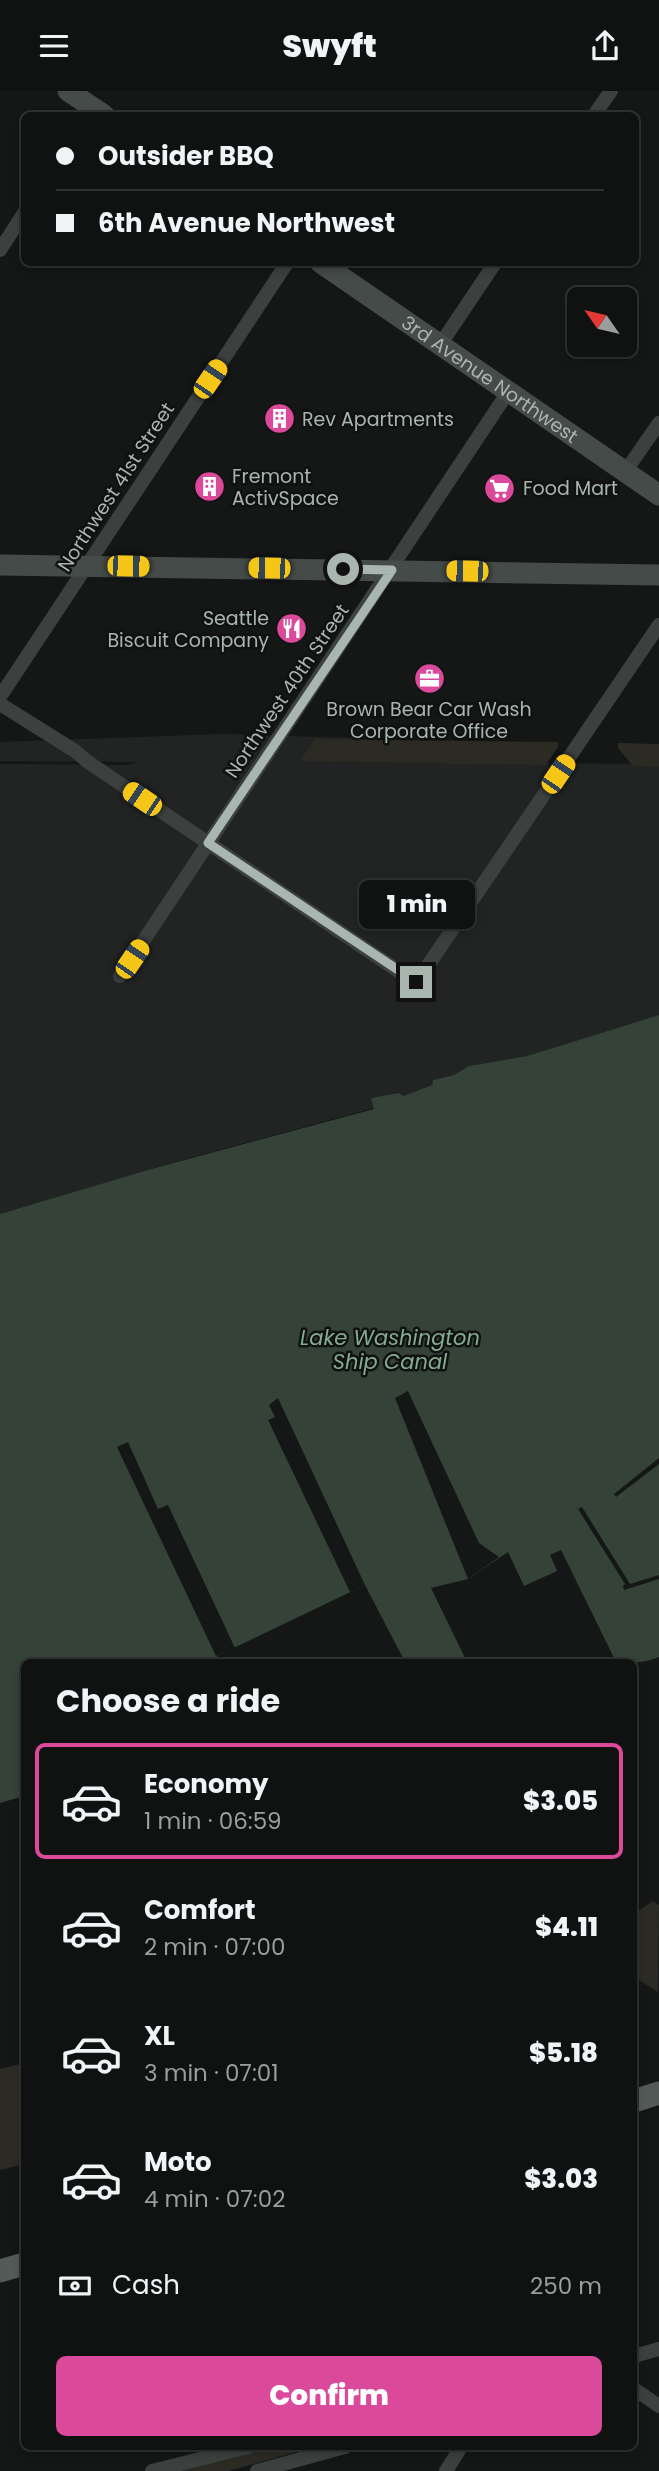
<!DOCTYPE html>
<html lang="en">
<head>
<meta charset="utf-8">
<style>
  body { margin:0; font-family:Poppins,sans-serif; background:#191a1a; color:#f1f3f6; height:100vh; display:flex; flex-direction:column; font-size:26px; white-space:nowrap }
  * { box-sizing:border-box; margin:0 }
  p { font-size:23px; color:#9c9d9f }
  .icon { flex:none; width:38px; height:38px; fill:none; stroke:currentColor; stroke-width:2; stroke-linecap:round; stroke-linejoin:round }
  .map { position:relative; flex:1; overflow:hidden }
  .sheet { position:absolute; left:21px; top:1568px; width:616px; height:791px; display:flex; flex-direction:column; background:#101111; border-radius:10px; box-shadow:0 4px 10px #0003,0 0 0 2px #303131 }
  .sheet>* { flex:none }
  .top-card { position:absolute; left:21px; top:21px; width:618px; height:154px; border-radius:10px; box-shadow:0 4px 10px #0003,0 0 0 2px #303131; display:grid; align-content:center; height:154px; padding:0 35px; background:#101111 }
  .needle { width:46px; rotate:304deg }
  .buttons { position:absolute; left:567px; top:196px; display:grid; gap:14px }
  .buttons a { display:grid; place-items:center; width:70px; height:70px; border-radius:10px; background:#101111; box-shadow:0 4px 10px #0003,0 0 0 2px #303131; font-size:35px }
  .end { position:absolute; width:32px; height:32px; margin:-16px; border:9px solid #a9b5af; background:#111; box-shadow:0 0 0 4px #111 }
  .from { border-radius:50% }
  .bubble { position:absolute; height:49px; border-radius:10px; background:#101111; box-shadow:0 4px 10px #0003,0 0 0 2px #303131; font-size:23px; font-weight:800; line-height:49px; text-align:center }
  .car { position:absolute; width:21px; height:42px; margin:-21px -10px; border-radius:9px; box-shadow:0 0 5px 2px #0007; background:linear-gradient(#f5c518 24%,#345 0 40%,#f5c518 0 76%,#345 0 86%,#f5c518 0) }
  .top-card b { display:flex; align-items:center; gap:24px; height:66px; font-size:26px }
  .top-card b+b { border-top:2px solid #303131 }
  .top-card i { width:18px; height:18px; background:#f1f3f6 }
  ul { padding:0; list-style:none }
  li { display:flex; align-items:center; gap:21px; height:116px; margin:0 14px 10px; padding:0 21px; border:4px solid transparent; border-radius:10px }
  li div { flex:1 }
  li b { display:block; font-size:26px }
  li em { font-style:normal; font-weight:800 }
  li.selected { border-color:#db499a }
  li>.icon { width:63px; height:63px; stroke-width:1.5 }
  h2 { padding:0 35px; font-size:32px; line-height:84px }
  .pay { display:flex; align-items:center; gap:18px; height:77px; padding:0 35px; font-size:26px }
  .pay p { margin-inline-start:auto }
  .primary-button { display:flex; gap:14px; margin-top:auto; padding:14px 35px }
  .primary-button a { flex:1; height:80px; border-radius:10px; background:#db499a; color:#fff; font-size:28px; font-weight:800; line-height:80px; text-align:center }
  header { display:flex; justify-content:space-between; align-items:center; height:91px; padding:0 35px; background:#101111; font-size:32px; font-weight:800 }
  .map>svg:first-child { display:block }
</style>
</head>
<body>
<header><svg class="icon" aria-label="menu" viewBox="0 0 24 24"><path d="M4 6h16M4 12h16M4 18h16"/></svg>Swyft<svg class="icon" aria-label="share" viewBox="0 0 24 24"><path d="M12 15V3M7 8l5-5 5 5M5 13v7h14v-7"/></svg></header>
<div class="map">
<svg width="659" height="2380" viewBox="0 0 659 2380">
  <rect width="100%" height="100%" fill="#151717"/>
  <polygon fill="#212423" points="221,643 353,647 341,671 659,673 659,924 527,965 469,975 454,984 433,989 432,994 403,1005 399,1002 372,1007 374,1017 153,1077 155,1086 34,1113 0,1123 0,673 126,674 139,671 0,670 0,651"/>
  <g fill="#2b2b24">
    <polygon points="315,648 558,651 558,656 546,674 300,670"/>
    <polygon points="618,652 659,653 659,676 633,675 618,657"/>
    <polygon points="653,1810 659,1814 658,1901 634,1886 634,1823"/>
    <polygon points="24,1972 24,2073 0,2079 0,1978"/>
    <polygon points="270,2356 314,2356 228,2380 179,2380"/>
  </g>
  <path fill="#344238" d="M659,924V1566C642,1573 631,1572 614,1567L561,1459L550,1464L557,1480L524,1495L508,1461L468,1488L431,1497L467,1571H405L365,1494L217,1565L219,1571L24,1572V1705L0,1712V1123L155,1077L374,1018L371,1007L399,1002L403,1005L432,994L433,989L454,984L469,975L527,965Z"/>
  <g fill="#151717">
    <polygon points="408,1300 479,1452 499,1466 468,1488 395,1307"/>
    <polygon points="278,1307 365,1494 350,1501 268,1329 275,1326 269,1314"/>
    <polygon points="128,1351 158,1418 168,1414 235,1557 216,1565 117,1356"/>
    <polygon points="659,1367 659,1373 616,1406 614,1403"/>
    <polygon points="582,1416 630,1493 659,1484 659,1488 624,1499 623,1495 625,1493 578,1418"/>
  </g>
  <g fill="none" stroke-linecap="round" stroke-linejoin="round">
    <g stroke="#3c403f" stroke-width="14">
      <polyline points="594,24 611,0"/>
      <polyline points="0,159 24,122"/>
      <polyline points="440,254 495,172"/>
      <polyline points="625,381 659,332"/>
      <polyline points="0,606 287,172"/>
      <polyline points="0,613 75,660 88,671 416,892 659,534"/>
      <polyline points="120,885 508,301"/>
      <polyline points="634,2265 659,2258"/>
      <polyline points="634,2298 659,2315"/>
      <polyline points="152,2380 248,2356"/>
      <polyline points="257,2380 345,2356"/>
      <polyline points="446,2380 461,2356"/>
    </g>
    <g stroke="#454b48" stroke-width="21">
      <polyline points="68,0 104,24"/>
      <path id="s1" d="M321,172L659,404"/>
      <polyline points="0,474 659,484"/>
    </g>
    <g stroke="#535a57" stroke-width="23">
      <polyline points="634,2010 659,2002"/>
      <polyline points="0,2180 24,2173"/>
    </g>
  </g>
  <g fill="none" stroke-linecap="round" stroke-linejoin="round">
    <polyline stroke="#a9b5af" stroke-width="9" points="343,478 392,479 208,752 416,891"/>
  </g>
  <defs>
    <symbol id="building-disc" viewBox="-11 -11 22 22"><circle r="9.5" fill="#db499a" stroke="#101212"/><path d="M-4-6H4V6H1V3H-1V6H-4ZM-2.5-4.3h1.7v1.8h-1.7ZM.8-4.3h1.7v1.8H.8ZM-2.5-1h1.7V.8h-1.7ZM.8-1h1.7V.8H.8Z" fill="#fff"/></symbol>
    <symbol id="supermarket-disc" viewBox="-11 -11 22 22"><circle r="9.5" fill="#db499a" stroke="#101212"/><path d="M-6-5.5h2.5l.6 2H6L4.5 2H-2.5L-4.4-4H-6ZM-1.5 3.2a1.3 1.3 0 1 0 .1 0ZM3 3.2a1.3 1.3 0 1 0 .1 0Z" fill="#fff"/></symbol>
    <symbol id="restaurant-disc" viewBox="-11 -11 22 22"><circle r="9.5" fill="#db499a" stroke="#101212"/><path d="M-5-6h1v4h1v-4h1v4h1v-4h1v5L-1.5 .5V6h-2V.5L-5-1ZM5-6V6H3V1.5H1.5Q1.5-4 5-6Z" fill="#fff"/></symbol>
    <symbol id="office-disc" viewBox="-11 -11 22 22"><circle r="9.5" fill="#db499a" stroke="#101212"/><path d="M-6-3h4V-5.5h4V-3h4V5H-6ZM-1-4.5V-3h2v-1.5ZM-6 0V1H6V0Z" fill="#fff"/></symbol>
  </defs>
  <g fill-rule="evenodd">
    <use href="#building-disc" x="262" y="310" width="35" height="35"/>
    <use href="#building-disc" x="192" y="378" width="35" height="35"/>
    <use href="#supermarket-disc" x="482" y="380" width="35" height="35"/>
    <use href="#restaurant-disc" x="274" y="520" width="35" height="35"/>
    <use href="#office-disc" x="412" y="570" width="35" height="35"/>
  </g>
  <g text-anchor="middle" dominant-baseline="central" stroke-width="5" stroke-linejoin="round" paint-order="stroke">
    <g font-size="19" fill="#a9b5af" stroke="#101212">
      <text stroke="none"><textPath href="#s1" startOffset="205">3rd Avenue Northwest</textPath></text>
      <text transform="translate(116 396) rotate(-57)">Northwest 41st Street</text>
      <text transform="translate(287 600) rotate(-56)">Northwest 40th Street</text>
    </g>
    <g font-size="19" fill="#a9b5af" stroke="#101212" text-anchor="start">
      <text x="302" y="328">Rev Apartments</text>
      <text x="232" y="385">Fremont<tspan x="232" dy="22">ActivSpace</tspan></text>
      <text x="523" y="397">Food Mart</text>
      <text x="269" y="527" text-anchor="end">Seattle<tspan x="269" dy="22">Biscuit Company</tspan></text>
      <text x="429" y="618" text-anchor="middle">Brown Bear Car Wash<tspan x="429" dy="22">Corporate Office</tspan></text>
    </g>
    <g font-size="21" font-style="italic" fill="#84ac8e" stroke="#101212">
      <text x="390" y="1246">Lake Washington<tspan x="390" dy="24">Ship Canal</tspan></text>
    </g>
  </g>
</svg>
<div class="buttons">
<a><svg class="needle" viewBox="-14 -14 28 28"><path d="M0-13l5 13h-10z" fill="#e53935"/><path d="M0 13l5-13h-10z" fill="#9c9d9f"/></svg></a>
</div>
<i class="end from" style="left:343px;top:478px"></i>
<i class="end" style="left:416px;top:891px"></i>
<div class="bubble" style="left:359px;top:789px;width:116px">1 min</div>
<i class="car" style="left:210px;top:288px;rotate:34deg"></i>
<i class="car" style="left:128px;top:475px;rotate:91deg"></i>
<i class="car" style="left:269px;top:477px;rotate:271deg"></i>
<i class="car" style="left:467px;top:480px;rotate:271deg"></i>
<i class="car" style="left:558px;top:683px;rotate:34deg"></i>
<i class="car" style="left:142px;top:708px;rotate:304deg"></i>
<i class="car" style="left:132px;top:868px;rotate:34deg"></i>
<div class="top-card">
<b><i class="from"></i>Outsider BBQ</b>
<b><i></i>6th Avenue Northwest</b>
</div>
<section class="sheet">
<h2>Choose a ride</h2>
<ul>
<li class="selected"><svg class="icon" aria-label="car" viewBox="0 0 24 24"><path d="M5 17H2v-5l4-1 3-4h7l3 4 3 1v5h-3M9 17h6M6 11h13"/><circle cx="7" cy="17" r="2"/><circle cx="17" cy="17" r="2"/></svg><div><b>Economy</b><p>1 min · 06:59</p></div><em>$3.05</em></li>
<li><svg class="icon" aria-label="car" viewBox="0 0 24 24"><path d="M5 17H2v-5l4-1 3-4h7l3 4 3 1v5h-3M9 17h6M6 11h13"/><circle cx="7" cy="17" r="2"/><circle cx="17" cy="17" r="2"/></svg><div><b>Comfort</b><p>2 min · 07:00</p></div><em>$4.11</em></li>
<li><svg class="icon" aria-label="car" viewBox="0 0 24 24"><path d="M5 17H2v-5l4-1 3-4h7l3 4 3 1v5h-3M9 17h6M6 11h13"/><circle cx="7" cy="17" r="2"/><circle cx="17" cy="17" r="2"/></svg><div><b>XL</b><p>3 min · 07:01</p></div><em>$5.18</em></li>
<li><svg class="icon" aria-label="car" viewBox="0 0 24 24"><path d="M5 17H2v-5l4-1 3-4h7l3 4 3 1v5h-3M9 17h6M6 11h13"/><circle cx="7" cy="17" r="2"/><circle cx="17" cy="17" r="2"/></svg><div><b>Moto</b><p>4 min · 07:02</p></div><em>$3.03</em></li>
</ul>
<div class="pay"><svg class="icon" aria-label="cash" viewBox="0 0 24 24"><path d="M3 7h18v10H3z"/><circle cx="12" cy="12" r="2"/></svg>Cash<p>250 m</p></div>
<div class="primary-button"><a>Confirm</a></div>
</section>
</div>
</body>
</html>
